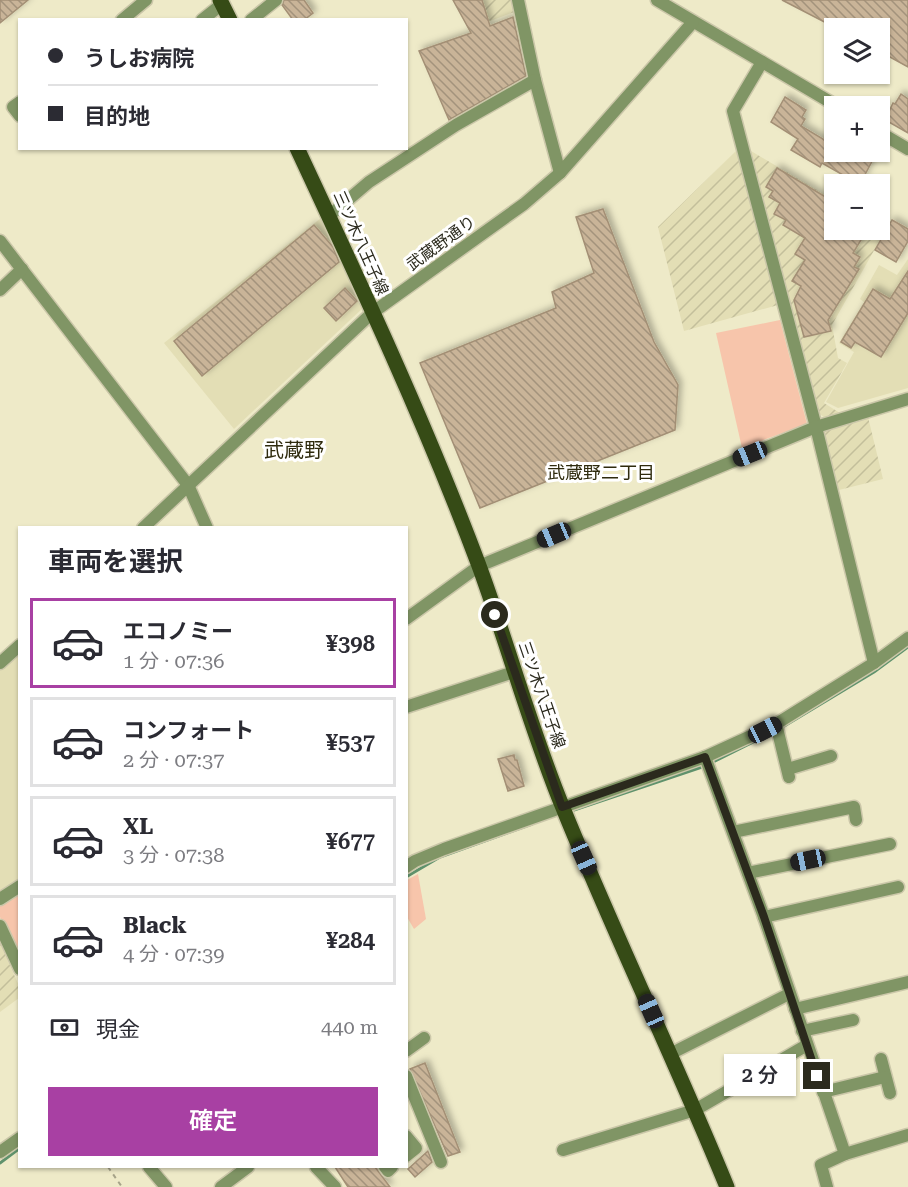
<!DOCTYPE html>
<html lang="ja">
<head>
<meta charset="utf-8">
<style>
  body { margin:0; font-family:"Roboto Serif","Noto Sans JP",serif; background:#f2f2f3; color:#2b2b33; height:100vh; display:flex; flex-direction:column; font-size:22px; white-space:nowrap }
  * { box-sizing:border-box; margin:0 }
  p { font-size:20px; color:#7c7c81 }
  .icon { flex:none; width:33px; height:33px; fill:none; stroke:currentColor; stroke-width:2; stroke-linecap:round; stroke-linejoin:round }
  .map { position:relative; flex:1; overflow:hidden }
  .side { position:absolute; left:18px; top:526px; width:390px; height:642px; display:flex; flex-direction:column; background:#fff; border-radius:0px; box-shadow:0 2px 4px #0004 }
  .side>* { flex:none }
  .guide { position:absolute; left:18px; top:18px; width:390px; height:132px; border-radius:0px; box-shadow:0 2px 4px #0004; display:grid; align-content:center; height:132px; padding:0 30px; background:#fff }
  .fabs { position:absolute; left:824px; top:18px; display:grid; gap:12px }
  .fabs a { display:grid; place-items:center; width:66px; height:66px; border-radius:0px; background:#fff; box-shadow:0 2px 4px #0004; font-size:30px }
  .end { position:absolute; width:27px; height:27px; margin:-14px; border:8px solid #2b2a1d; background:#fff; box-shadow:0 0 0 3px #fff }
  .from { border-radius:50% }
  .bubble { position:absolute; height:42px; border-radius:0px; background:#fff; box-shadow:0 2px 4px #0004; font-size:20px; font-weight:600; line-height:42px; text-align:center }
  .car { position:absolute; width:18px; height:36px; margin:-18px -9px; border-radius:8px; box-shadow:0 0 4px 2px #0007; background:linear-gradient(#222 24%,#8ab4d8 0 40%,#222 0 76%,#8ab4d8 0 86%,#222 0) }
  .guide b { display:flex; align-items:center; gap:21px; height:57px; font-size:22px }
  .guide b+b { border-top:2px solid #e1e1e2 }
  .guide i { width:15px; height:15px; background:#2b2b33 }
  ul { padding:0; list-style:none }
  li { display:flex; align-items:center; gap:18px; height:90px; margin:0 12px 9px; padding:0 18px; border:3px solid #e1e1e2; border-radius:0px }
  li div { flex:1 }
  li b { display:block; font-size:22px }
  li em { font-style:normal; font-weight:600 }
  li.on { border-color:#a840a3 }
  li>.icon { width:54px; height:54px; stroke-width:1.5 }
  h2 { padding:0 30px; font-size:27px; line-height:72px }
  .pay { display:flex; align-items:center; gap:15px; height:66px; padding:0 30px; font-size:22px }
  .pay p { margin-inline-start:auto }
  .primary-button { display:flex; gap:12px; margin-top:auto; padding:12px 30px }
  .primary-button a { flex:1; height:69px; border-radius:0px; background:#a840a3; color:#fff; font-size:24px; font-weight:600; line-height:69px; text-align:center }
  .map>svg:first-child { display:block }
</style>
</head>
<body>
<div class="map">
<svg width="908" height="1187" viewBox="0 0 908 1187">
  <defs>
    <pattern id="industrial-furrows" width="10" height="10" patternUnits="userSpaceOnUse" patternTransform="scale(1.5)"><rect width="10" height="10" fill="#e3deb5"/><path d="M-1 1l2-2M0 10L10 0M9 11l2-2" fill="none" stroke="#c3bf9b"/></pattern>
    <pattern id="building-back-hatch" width="6" height="6" patternUnits="userSpaceOnUse" patternTransform="scale(1.5)"><rect width="6" height="6" fill="#c9b498"/><path d="M-1 5l2 2M0 0l6 6M5-1l2 2" fill="none" stroke="#a3937b"/></pattern>
    <filter id="shadow"><feDropShadow dx="3.5" dy="-3.5" stdDeviation="3" flood-color="#0004"/></filter>
  </defs>
  <rect width="100%" height="100%" fill="#eeeac8"/>
  <g fill="#e3deb5">
    <polygon points="321,218 342,258 364,307 234,429 164,343"/>
    <polygon points="908,259 908,388 838,408 826,402 854,352 839,343 864,302 860,299 879,265 897,275"/>
    <polygon points="19,645 19,886 0,899 0,663"/>
  </g>
  <g fill="url(#industrial-furrows)">
    <polygon points="453,0 511,0 514,12 469,29"/>
    <polygon points="737,150 778,305 684,331 658,227"/>
    <polygon points="751,151 834,200 834,230 879,230 879,227 885,231 832,325 838,358 847,363 824,403 840,413 824,417 818,413"/>
    <polygon points="868,417 883,479 835,491 821,439 824,431"/>
    <polygon points="0,943 20,988 19,998 0,1012"/>
  </g>
  <g fill="#f7c5ab">
    <polygon points="780,320 807,424 742,448 716,333"/>
    <polygon points="418,874 426,919 414,929 407,917 407,880"/>
    <polygon points="19,892 19,958 0,917 0,905"/>
  </g>
  <g fill="none" stroke-linecap="round" stroke-linejoin="round">
    <g stroke="#5f926c" stroke-width="3">
      <polyline points="781,728 874,672 908,647"/>
      <polyline points="711,763 775,731"/>
      <polyline points="574,810 705,766"/>
      <polyline points="406,877 440,857 532,824"/>
      <polyline points="0,1163 20,1148"/>
    </g>
  </g>
  <g fill="url(#building-back-hatch)" stroke="#a38f75" stroke-width="1.5" filter="url(#shadow)">
    <polygon points="0,0 28,0 0,23"/>
    <polygon points="284,0 304,0 313,13 304,20 293,20 282,5"/>
    <polygon points="453,0 482,0 490,26 513,17 526,76 449,120 419,51 471,33"/>
    <polygon points="782,0 908,0 908,67 879,51 879,28 836,28"/>
    <polygon points="901,94 908,99 908,133 887,121 886,118 893,103 895,104"/>
    <polygon points="785,97 806,110 802,117 805,119 801,126 833,145 829,152 877,152 861,182 858,181 857,183 822,163 820,167 791,150 798,139 771,122"/>
    <polygon points="777,168 834,202 834,230 867,230 853,253 860,257 854,267 859,269 828,320 831,331 804,337 794,300 801,286 792,281 805,260 795,254 805,238 783,225 786,220 774,214 780,203 769,197 773,191 766,187"/>
    <polygon points="603,209 654,342 678,385 675,430 480,508 420,363 556,308 552,292 594,273 576,217"/>
    <polygon points="892,220 908,229 908,241 896,262 875,250"/>
    <polygon points="314,225 333,247 339,262 202,376 174,341"/>
    <polygon points="908,271 908,313 881,357 855,342 851,348 841,342 873,289 890,299"/>
    <polygon points="345,288 357,301 336,321 324,308"/>
    <polygon points="514,755 515,760 517,760 524,786 508,791 498,759"/>
    <polygon points="425,1063 460,1152 448,1156 410,1069"/>
    <polygon points="428,1151 432,1162 415,1177 408,1169"/>
    <polygon points="335,1167 375,1167 390,1187 348,1187"/>
  </g>
  <g fill="none" stroke-linecap="round" stroke-linejoin="round">
    <defs>
      <g id="minor">
        <polyline points="518,0 535,80 560,173"/>
        <polyline points="657,0 837,106"/>
        <polyline points="122,20 146,0"/>
        <polyline points="202,20 222,4"/>
        <polyline points="251,20 276,0"/>
        <polyline points="762,62 733,111 816,427 874,663"/>
        <polyline points="20,102 13,107 20,116"/>
        <polyline points="879,132 908,149"/>
        <polyline points="329,216 369,182 456,125 535,80"/>
        <polyline points="0,241 188,485 207,528"/>
        <polyline points="0,290 22,269"/>
        <polyline points="143,528 372,313 524,204 560,173 693,22"/>
        <polyline points="406,619 479,566 816,427 908,399"/>
        <polyline points="0,663 20,645"/>
        <polyline points="406,707 514,672"/>
        <polyline points="776,724 789,777"/>
        <polyline points="705,757 764,917 845,1154"/>
        <polyline points="788,769 831,756"/>
        <polyline points="733,832 854,807 856,820"/>
        <polyline points="406,867 415,861 444,849 705,757 753,735 776,724 874,663 908,638"/>
        <polyline points="748,873 890,844"/>
        <polyline points="0,899 20,886"/>
        <polyline points="764,917 898,887"/>
        <polyline points="0,926 20,969"/>
        <polyline points="795,1009 908,982"/>
        <polyline points="802,1031 853,1020"/>
        <polyline points="406,1051 424,1038"/>
        <polyline points="670,1054 789,994"/>
        <polyline points="881,1059 890,1093"/>
        <polyline points="406,1076 441,1162"/>
        <polyline points="823,1092 885,1077"/>
        <polyline points="406,1136 416,1148 406,1156"/>
        <polyline points="563,1150 695,1110 807,1045"/>
        <polyline points="0,1152 20,1138"/>
        <polyline points="149,1167 166,1187"/>
        <polyline points="316,1167 335,1187"/>
        <polyline points="385,1167 388,1171 392,1167"/>
        <polyline points="221,1187 248,1167"/>
        <polyline points="827,1187 821,1165 845,1154 908,1135"/>
      </g>
      <g id="major">
        <polyline points="220,0 230,20"/>
        <path d="M297,148C361,285 425,422 478,563C508,644 530,728 563,808C615,936 675,1060 727,1187"/>
      </g>
    </defs>
    <use href="#minor" stroke="#cbc7a9" stroke-width="15"/>
    <use href="#major" stroke="#cbc7a9" stroke-width="18"/>
    <polyline stroke="#a6a389" stroke-width="2" stroke-dasharray="4.5 4.5" stroke-linecap="butt" points="108,1167 122,1187"/>
    <use href="#minor" stroke="#809565" stroke-width="12"/>
    <use href="#major" stroke="#364b16" stroke-width="15"/>
  </g>
  <g fill="none" stroke-linecap="round" stroke-linejoin="round">
    <polyline stroke="#2b2a1d" stroke-width="8" points="495,615 562,807 705,757 764,917 817,1076"/>
  </g>
  <g text-anchor="middle" dominant-baseline="central" stroke-width="6" stroke-linejoin="round" paint-order="stroke">
    <g font-size="16" fill="#2b2a1d" stroke="#fff">
      <text transform="translate(361 243) rotate(66)">三ツ木八王子線</text>
      <text transform="translate(441 243) rotate(-36)">武蔵野通り</text>
      <text transform="translate(542 695) rotate(71)">三ツ木八王子線</text>
    </g>
    <g font-size="18" fill="#2f2b0e" stroke="#fff">
      <text x="601" y="472">武蔵野二丁目</text>
    </g>
    <g font-size="20" fill="#2f2b0e" stroke="#fff">
      <text x="294" y="450">武蔵野</text>
    </g>
  </g>
</svg>
<div class="fabs">
<a><svg class="icon" aria-label="layers" viewBox="0 0 24 24"><path d="M12 4l9 5-9 5-9-5zM3 14l9 5 9-5"/></svg></a>
<a>+</a>
<a>−</a>
</div>
<i class="end from" style="left:495px;top:615px"></i>
<i class="end" style="left:817px;top:1076px"></i>
<div class="bubble" style="left:724px;top:1054px;width:72px">2 分</div>
<i class="car" style="left:750px;top:454px;rotate:248deg"></i>
<i class="car" style="left:554px;top:535px;rotate:247deg"></i>
<i class="car" style="left:765px;top:730px;rotate:63deg"></i>
<i class="car" style="left:584px;top:858px;rotate:156deg"></i>
<i class="car" style="left:808px;top:860px;rotate:258deg"></i>
<i class="car" style="left:651px;top:1011px;rotate:336deg"></i>
<div class="guide">
<b><i class="from"></i>うしお病院</b>
<b><i></i>目的地</b>
</div>
<section class="side">
<h2>車両を選択</h2>
<ul>
<li class="on"><svg class="icon" aria-label="car" viewBox="0 0 24 24"><path d="M5 17H2v-5l4-1 3-4h7l3 4 3 1v5h-3M9 17h6M6 11h13"/><circle cx="7" cy="17" r="2"/><circle cx="17" cy="17" r="2"/></svg><div><b>エコノミー</b><p>1 分 · 07:36</p></div><em>¥398</em></li>
<li><svg class="icon" aria-label="car" viewBox="0 0 24 24"><path d="M5 17H2v-5l4-1 3-4h7l3 4 3 1v5h-3M9 17h6M6 11h13"/><circle cx="7" cy="17" r="2"/><circle cx="17" cy="17" r="2"/></svg><div><b>コンフォート</b><p>2 分 · 07:37</p></div><em>¥537</em></li>
<li><svg class="icon" aria-label="car" viewBox="0 0 24 24"><path d="M5 17H2v-5l4-1 3-4h7l3 4 3 1v5h-3M9 17h6M6 11h13"/><circle cx="7" cy="17" r="2"/><circle cx="17" cy="17" r="2"/></svg><div><b>XL</b><p>3 分 · 07:38</p></div><em>¥677</em></li>
<li><svg class="icon" aria-label="car" viewBox="0 0 24 24"><path d="M5 17H2v-5l4-1 3-4h7l3 4 3 1v5h-3M9 17h6M6 11h13"/><circle cx="7" cy="17" r="2"/><circle cx="17" cy="17" r="2"/></svg><div><b>Black</b><p>4 分 · 07:39</p></div><em>¥284</em></li>
</ul>
<div class="pay"><svg class="icon" aria-label="cash" viewBox="0 0 24 24"><path d="M3 7h18v10H3z"/><circle cx="12" cy="12" r="2"/></svg>現金<p>440 m</p></div>
<div class="primary-button"><a>確定</a></div>
</section>
</div>
</body>
</html>
